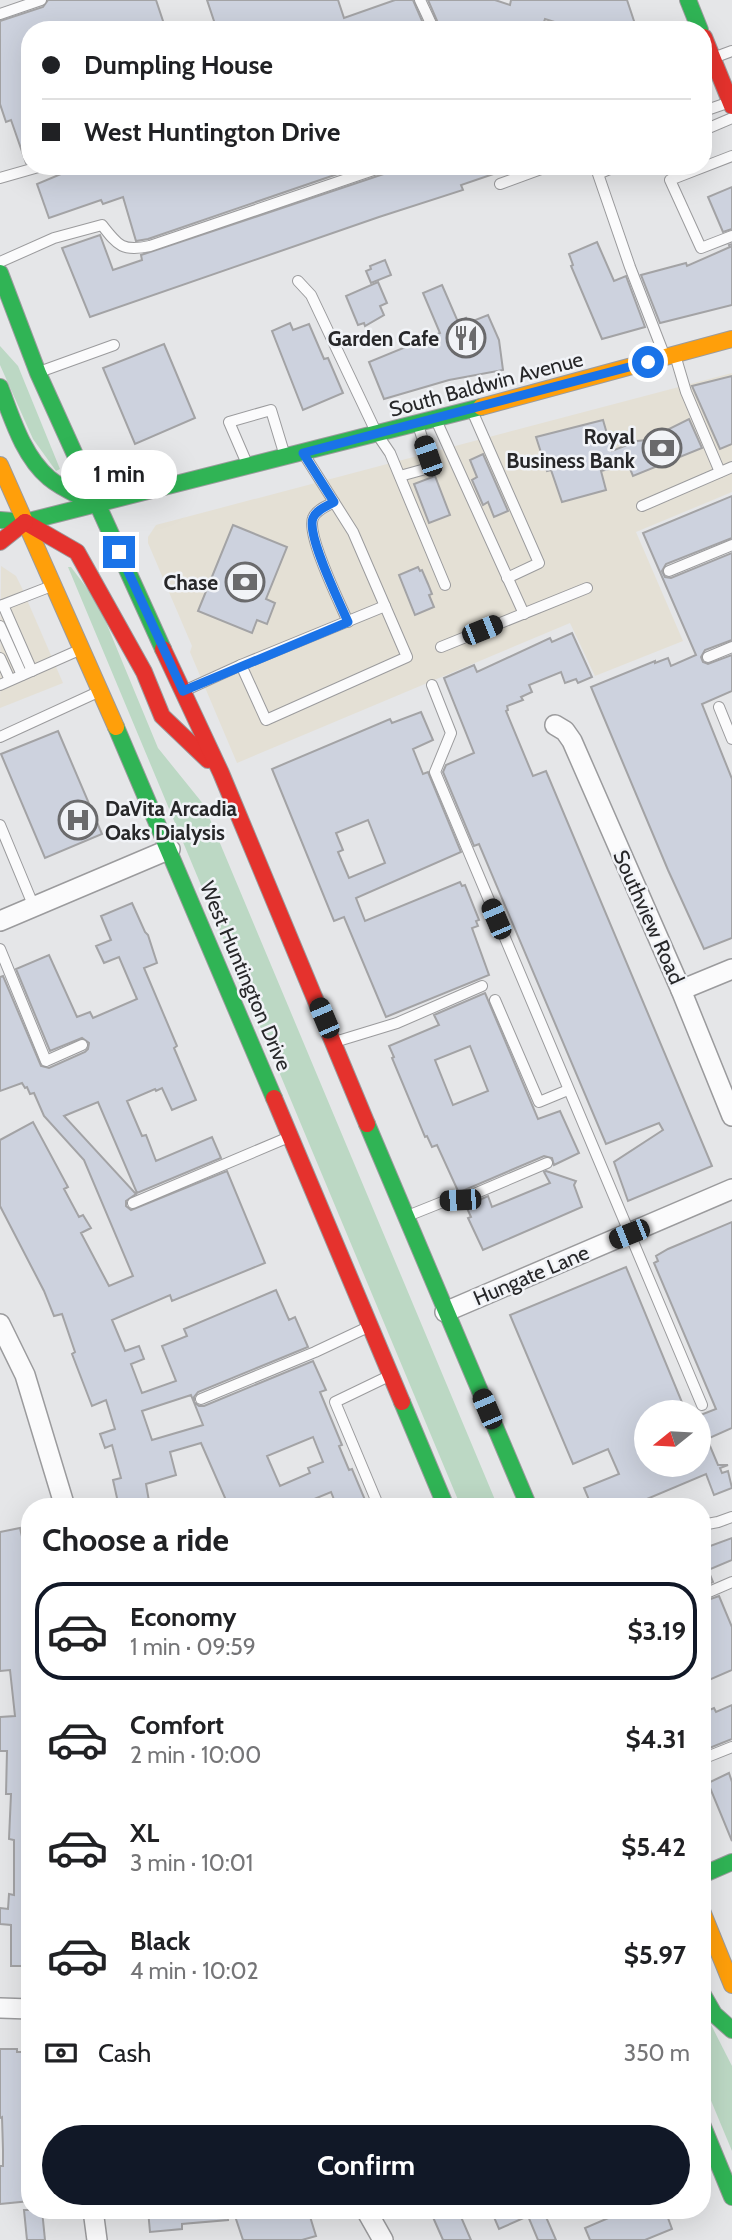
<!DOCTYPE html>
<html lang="en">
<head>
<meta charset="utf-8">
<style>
  body { margin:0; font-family:Cabin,sans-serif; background:#f6f6f6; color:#202124; height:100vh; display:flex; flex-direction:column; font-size:26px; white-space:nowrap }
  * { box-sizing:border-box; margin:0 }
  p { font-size:23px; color:#757577 }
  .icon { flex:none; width:38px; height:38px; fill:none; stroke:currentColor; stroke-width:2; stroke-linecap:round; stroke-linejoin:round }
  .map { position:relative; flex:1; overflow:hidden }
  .details { position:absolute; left:21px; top:1498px; width:690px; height:721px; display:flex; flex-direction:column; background:#fff; border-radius:28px; box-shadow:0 7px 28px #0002 }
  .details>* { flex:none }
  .top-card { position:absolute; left:21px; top:21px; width:691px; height:154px; border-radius:28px; box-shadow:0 7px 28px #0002; display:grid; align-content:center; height:154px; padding:0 21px; background:#fff }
  .needle { width:46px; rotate:252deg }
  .tools { position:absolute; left:634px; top:1400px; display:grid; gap:14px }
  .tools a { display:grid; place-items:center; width:77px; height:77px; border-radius:50%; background:#fff; box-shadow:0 7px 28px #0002; font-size:35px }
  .end { position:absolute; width:32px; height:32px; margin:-16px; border:9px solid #1a73e8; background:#fff; box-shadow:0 0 0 4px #fff }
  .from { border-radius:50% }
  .bubble { position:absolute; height:49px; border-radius:24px; background:#fff; box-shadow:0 7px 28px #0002; font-size:23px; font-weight:700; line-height:49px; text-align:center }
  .car { position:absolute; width:21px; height:42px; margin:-21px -10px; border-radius:9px; box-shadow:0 0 5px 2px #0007; background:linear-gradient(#222 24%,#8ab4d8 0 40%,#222 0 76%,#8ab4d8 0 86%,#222 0) }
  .top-card b { display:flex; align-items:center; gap:24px; height:66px; font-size:26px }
  .top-card b+b { border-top:2px solid #e0e0e0 }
  .top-card i { width:18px; height:18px; background:#202124 }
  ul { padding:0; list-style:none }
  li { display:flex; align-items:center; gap:21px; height:98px; margin:0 14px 10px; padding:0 7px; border:4px solid transparent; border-radius:28px }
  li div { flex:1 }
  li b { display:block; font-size:26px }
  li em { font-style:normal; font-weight:700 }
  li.active { border-color:#111827 }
  li>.icon { width:63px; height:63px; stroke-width:1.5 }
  h2 { padding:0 21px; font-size:32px; line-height:84px }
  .pay { display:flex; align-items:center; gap:18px; height:77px; padding:0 21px; font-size:26px }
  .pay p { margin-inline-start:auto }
  .button { display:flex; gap:14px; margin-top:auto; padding:14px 21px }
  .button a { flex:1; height:80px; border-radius:42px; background:#111827; color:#fff; font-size:28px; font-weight:700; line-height:80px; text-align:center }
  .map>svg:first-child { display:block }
</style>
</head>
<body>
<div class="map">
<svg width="732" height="2240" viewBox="0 0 732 2240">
  <rect width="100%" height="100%" fill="#e5e6e8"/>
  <g fill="#e4e0d5">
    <polygon points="732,373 732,492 636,532 683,641 595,676 570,623 237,763 190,652 192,646 148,543 148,537 156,525"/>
    <polygon points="1,566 16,576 21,586 63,683 0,708"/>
  </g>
  <g fill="#bcd8c4">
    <polygon points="0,346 18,366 60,469 56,471 33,439 0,365"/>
    <polygon points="68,567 71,567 98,603 158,748 204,805 498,1507 461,1507"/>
    <polygon points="702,2007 732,2066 732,2151 702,2079"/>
  </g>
  <g fill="#cdd2de" stroke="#a3a3a5" stroke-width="2" fill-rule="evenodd">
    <polygon points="48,0 156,0 166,30 30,30 30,49 25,50 30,63 30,162 26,163 11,120 6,122 0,104 0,21 43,7"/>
    <polygon points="207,0 338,0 344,18 395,0 413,0 426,30 217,30"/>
    <polygon points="428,0 495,0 510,5 511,0 627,0 637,30 597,30 577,25 574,28 545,19 541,30 441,30"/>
    <polygon points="80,166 361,166 148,239 136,241 123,197 103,204 101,200 49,218 37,184"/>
    <polygon points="392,166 507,166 508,169 461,185 463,190 379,217 90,317 62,248 100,235 113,270 142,260 141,255 387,173"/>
    <polygon points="732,187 732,229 723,232 708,197"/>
    <polygon points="597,242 614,281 626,276 645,327 602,339 571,266 573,265 569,254"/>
    <polygon points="732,244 732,305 660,323 641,275 686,263 687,266 730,247 729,245"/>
    <polygon points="385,260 391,275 371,283 366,271 371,269 370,266"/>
    <polygon points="378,282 387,303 380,306 384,315 365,326 364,323 358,325 346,296"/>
    <polygon points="442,285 458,322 466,318 468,323 488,315 499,340 503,370 449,380 384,399 369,362 440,333 423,293"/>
    <polygon points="290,323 293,330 309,324 324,359 328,358 343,393 303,410 272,331"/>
    <polygon points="164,344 195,418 135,444 103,368"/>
    <polygon points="732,376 732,444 720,449 692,386"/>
    <polygon points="689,419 702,448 633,476 628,464 601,471 606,490 562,502 551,470 547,471 536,437 603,420 612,451 637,441 647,440"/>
    <polygon points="483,454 508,511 494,517 488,502 483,505 472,480 477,477 470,460"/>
    <polygon points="435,476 450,515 429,523 414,484"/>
    <polygon points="732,496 732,538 666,564 662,571 665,577 671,578 732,553 732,640 705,650 701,657 703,662 708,664 732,655 732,691 702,704 732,779 732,938 704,949 668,870 591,687 655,661 655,663 668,658 671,666 696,655 643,533"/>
    <polygon points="233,525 287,547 266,599 275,603 267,624 257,620 252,633 198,611"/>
    <polygon points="418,567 420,571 422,570 428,584 432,594 429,595 434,607 415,615 399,575"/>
    <polygon points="572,633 592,677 578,683 576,679 565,683 561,672 529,685 532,692 521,697 523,700 507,706 508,710 506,711 533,776 546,771 712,1166 628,1201 614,1162 663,1130 659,1123 606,1144 479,844 474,846 443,772 446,765 474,753 444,678 474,665 477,672 550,638 552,642"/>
    <path d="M421,712L433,740L413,749L423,774L428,772L461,852L356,898L365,921L460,882L462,886L465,885L479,920L476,921L478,926L472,928L489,975L386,1017L344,917L334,921L272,769L390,719L392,723ZM368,820L385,863L349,878L338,852L343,850L336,833Z"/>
    <polygon points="58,731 102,834 45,858 1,754"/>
    <path d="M132,903L145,932L148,935L157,963L144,968L177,1046L174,1048L196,1100L172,1110L162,1088L156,1091L155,1089L127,1101L142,1136L146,1135L156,1161L212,1137L221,1158L137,1193L98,1102L64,1116L136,1194L126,1201V1206L131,1210L227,1171L265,1263L172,1301L170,1295L112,1320L125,1351L139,1346L144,1359L131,1364L142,1393L176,1381L162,1346L187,1336L184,1329L276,1290L289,1320L295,1317L308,1347L198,1392L194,1397V1402L199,1406H204L313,1361L326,1390L320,1392L342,1445L339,1446L349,1470L352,1469L368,1507H337L331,1492L295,1507H229L201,1443L170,1452L176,1475L146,1484L150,1507H119L113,1480L121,1478L112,1445L105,1448L100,1434L115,1429L106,1400L92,1406L72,1354L75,1352L62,1314L54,1316L44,1291L0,1206V1140L33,1122L68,1187L64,1189L79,1217L83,1215L91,1228L81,1233L109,1286L133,1276L84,1160L44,1116L34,1093L30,1094L27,1087L25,1088L22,1083L0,1091V977L3,976L41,1066L49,1068L85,1052L88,1049L89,1043L82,1038L50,1051L16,969L49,955L77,1017L90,1012L93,1018L137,999L119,957L104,963L96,946L111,940L101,916ZM191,1395L203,1425L152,1440L142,1411ZM313,1437L323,1462L308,1468L310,1473L280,1486L267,1456Z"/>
    <path d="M485,993L538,1119L560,1111L579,1153L554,1165L552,1158L544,1156L460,1192L458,1191L437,1145L432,1147L427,1136L425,1137L392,1058L394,1057L389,1046L439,1025L434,1015ZM470,1046L488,1091L453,1105L435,1060Z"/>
    <polygon points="546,1171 576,1181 574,1185 582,1207 483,1250 468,1218 471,1217 466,1206 488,1196 492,1207 550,1183 544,1172"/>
    <polygon points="732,1222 732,1428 707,1439 718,1465 728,1465 720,1468 722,1473 728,1471 732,1488 714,1495 706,1474 628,1507 592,1507 584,1488 619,1474 608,1449 573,1464 510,1315 626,1267 686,1412 646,1412 646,1465 698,1465 698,1416 716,1409 654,1263 658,1261 656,1256 668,1249"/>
    <polygon points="20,1528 30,1572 30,1583 27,1584 30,1604 30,1708 27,1709 30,1734 30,1966 11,1966 11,1925 0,1924 0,1908 8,1909 9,1894 14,1895 14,1840 9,1839 11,1794 6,1794 7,1751 0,1751 0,1717 15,1716 10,1670 0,1671 0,1532"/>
    <polygon points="732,1538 732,1560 708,1570 713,1582 702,1587 702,1549"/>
    <polygon points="719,1596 732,1627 732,1670 702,1683 702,1602"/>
    <polygon points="732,1705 732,1739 702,1751 702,1713 714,1708 716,1712"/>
    <polygon points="729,1773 732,1782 732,1841 708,1783"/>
    <polygon points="0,2049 17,2049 17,2052 29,2052 30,2201 0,2204 0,2166 3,2166 3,2150 2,2117 0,2118"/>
    <polygon points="24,2210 42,2210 45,2240 27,2240"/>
    <polygon points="148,2210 227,2210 228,2220 182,2224 182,2229 150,2232"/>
    <polygon points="233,2210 308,2210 316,2236 302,2240 243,2240"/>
    <polygon points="434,2210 458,2210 471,2240 443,2240 432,2215 435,2214"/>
    <polygon points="491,2210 543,2210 556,2240 538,2240 528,2216 499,2229"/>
    <polygon points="627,2210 665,2210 672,2229 645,2240 590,2240 585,2228"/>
  </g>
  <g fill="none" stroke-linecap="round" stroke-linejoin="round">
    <defs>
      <g id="lane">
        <polyline points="420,0 434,30"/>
        <polyline points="0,14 41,0"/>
        <polyline points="713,58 732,51"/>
        <polyline points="704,111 730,102"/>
        <polyline points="704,130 732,118"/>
        <polyline points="732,156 670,180 701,248 732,236"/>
        <polyline points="617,166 598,174 630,267 665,357"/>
        <polyline points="0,178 42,166"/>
        <polyline points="500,184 549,166"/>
        <path d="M0,262L54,238L102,225C118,246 123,252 150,246L385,166"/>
        <polyline points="298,281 311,295 377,434 390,453 445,585"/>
        <polyline points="675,355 686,392 720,472"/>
        <polyline points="42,371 114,345"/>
        <polyline points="473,413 539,563 507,578"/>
        <polyline points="436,420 524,614"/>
        <polyline points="248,466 229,422 271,410 285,456"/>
        <polyline points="400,476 429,468 431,465 418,425"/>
        <path d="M334,502C327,506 316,510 313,518C306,535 340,603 348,622"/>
        <polyline points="642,506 732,467"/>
        <polyline points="669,571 732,545"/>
        <polyline points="3,605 32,671"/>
        <polyline points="0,606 49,587"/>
        <polyline points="0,626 22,675"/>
        <polyline points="441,647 587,588"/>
        <polyline points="708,657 732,647"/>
        <polyline points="0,658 10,680"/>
        <polyline points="241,665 385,606"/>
        <polyline points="0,685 77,651"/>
        <polyline points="432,685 451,733 435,772 702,1405"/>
        <polyline points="186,690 241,665 266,720 407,657 353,532 305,456"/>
        <polyline points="719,707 732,739"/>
        <polyline points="0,737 98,692"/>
        <polyline points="0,825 34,907"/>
        <polyline points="0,949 46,1061 82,1045"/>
        <polyline points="495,1000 539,1102 568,1090"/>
        <polyline points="338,1041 397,1023 482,986"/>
        <polyline points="133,1203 289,1137"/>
        <polyline points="410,1215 445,1201 460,1200 547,1163"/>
        <polyline points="201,1399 315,1352 366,1328"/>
        <polyline points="379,1507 335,1402 389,1376"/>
        <polyline points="702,1525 718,1522 732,1517"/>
        <polyline points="702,1595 732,1582"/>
        <polyline points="702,1759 732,1747"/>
      </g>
      <g id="street">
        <polyline points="555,725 565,731 572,741 681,990 732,1116"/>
        <polyline points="0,921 170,849"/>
        <polyline points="681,990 732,969"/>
        <polyline points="445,1312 732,1189"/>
        <polyline points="0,1324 25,1375 65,1507"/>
        <polyline points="0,2008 30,2009"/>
        <polyline points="93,2210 97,2240"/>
        <polyline points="366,2210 383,2240"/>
      </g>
      <g id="fast">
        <polyline points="688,0 700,30"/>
        <polyline points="0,273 38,373 163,649"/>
        <path d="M0,387C12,418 23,456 49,478C63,490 81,496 97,505"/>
        <polyline points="0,520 25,522 481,407"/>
        <polyline points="116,727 274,1098"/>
        <polyline points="367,1124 529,1507"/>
        <polyline points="402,1402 446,1507"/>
        <polyline points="702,1875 732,1862"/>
        <polyline points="702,1993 714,2014 732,2030"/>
        <polyline points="702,2124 732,2197"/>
      </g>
      <g id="slow">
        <polyline points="481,407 732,339"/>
        <polyline points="0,465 116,727"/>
        <polyline points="702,1911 732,1985"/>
      </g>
      <g id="jam">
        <polyline points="704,37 732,106"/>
        <polyline points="25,522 77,552 144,672 162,716 208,760"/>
        <polyline points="0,542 25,522"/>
        <polyline points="163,649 221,773 367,1124"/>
        <polyline points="274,1098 402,1402"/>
      </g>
    </defs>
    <use href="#lane" stroke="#9b9b9d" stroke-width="12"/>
    <use href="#street" stroke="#9b9b9d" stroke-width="22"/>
    <use href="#fast" stroke="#9b9b9d" stroke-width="18"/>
    <use href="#slow" stroke="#9b9b9d" stroke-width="18"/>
    <use href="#jam" stroke="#9b9b9d" stroke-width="18"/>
    <use href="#lane" stroke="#fbfbfc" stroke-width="10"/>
    <use href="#street" stroke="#fbfbfc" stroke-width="19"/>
    <use href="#fast" stroke="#30b455" stroke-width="16"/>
    <use href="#slow" stroke="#ff9f0a" stroke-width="16"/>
    <use href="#jam" stroke="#e5322d" stroke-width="16"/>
  </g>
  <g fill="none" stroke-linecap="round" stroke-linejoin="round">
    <path stroke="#1a73e8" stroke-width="9" d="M119,552L183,691L348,622C340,603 306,535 313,518C316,510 327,506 334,502L303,453L648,362"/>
  </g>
  <defs>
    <symbol id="restaurant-ring" viewBox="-11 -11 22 22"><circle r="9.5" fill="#f1f3f7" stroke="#6a6a6c" stroke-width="1.5"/><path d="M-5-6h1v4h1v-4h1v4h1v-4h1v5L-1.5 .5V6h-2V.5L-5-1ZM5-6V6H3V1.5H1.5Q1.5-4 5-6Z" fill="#6a6a6c"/></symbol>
    <symbol id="bank-ring" viewBox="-11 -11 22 22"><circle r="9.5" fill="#f1f3f7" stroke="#6a6a6c" stroke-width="1.5"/><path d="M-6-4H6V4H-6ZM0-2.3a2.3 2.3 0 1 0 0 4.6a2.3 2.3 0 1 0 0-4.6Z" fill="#6a6a6c"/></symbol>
    <symbol id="hospital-ring" viewBox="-11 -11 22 22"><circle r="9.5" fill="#f1f3f7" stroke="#6a6a6c" stroke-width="1.5"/><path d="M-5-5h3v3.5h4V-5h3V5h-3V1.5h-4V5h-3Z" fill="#6a6a6c"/></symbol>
  </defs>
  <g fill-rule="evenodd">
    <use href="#restaurant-ring" x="444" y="316" width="44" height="44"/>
    <use href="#bank-ring" x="640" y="426" width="44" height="44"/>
    <use href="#bank-ring" x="223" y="560" width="44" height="44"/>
    <use href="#hospital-ring" x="56" y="798" width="44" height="44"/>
  </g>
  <g text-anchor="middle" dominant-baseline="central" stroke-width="5" stroke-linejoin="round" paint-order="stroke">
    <g font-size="21" font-weight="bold" fill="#272729" stroke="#f1f3f7" text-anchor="end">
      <text x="439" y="338">Garden Cafe</text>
      <text x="635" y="436">Royal<tspan x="635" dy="24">Business Bank</tspan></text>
      <text x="218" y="582">Chase</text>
      <text x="105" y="808" text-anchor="start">DaVita Arcadia<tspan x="105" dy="24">Oaks Dialysis</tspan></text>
    </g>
    <g font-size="21" fill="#272729" stroke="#f1f3f7">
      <text transform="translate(486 384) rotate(-15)">South Baldwin Avenue</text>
      <text transform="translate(649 917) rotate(66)">Southview Road</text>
      <text transform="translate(246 976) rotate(67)">West Huntington Drive</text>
      <text transform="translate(531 1275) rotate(-23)">Hungate Lane</text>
    </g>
  </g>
</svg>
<div class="tools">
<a><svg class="needle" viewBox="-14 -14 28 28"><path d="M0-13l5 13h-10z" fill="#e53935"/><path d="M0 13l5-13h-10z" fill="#757577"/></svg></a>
</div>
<i class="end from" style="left:648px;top:362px"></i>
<i class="end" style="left:119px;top:552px"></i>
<div class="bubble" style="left:61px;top:450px;width:116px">1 min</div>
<i class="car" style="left:428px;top:456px;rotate:341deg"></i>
<i class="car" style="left:482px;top:630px;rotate:68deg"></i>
<i class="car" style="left:496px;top:919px;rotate:337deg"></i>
<i class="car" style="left:324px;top:1018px;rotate:337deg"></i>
<i class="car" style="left:460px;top:1200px;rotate:267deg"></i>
<i class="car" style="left:629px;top:1234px;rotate:248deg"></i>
<i class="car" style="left:487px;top:1409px;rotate:337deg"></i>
<div class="top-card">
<b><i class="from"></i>Dumpling House</b>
<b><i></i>West Huntington Drive</b>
</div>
<section class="details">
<h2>Choose a ride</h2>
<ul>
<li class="active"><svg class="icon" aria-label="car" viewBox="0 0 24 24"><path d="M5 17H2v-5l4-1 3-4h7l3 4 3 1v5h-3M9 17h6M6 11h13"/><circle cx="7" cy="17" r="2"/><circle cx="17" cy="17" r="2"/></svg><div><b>Economy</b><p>1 min · 09:59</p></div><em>$3.19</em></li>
<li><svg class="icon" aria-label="car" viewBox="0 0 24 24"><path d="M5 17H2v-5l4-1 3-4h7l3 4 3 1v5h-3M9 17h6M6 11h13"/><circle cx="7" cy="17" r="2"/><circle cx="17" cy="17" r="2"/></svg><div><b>Comfort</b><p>2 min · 10:00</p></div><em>$4.31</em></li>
<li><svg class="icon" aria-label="car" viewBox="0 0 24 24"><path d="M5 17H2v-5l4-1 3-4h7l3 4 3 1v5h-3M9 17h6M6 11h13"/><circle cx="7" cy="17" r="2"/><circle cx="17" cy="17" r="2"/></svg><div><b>XL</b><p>3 min · 10:01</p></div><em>$5.42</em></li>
<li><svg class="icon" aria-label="car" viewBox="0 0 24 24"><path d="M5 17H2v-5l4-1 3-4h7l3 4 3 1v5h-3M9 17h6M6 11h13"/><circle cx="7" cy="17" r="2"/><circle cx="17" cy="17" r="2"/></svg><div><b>Black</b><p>4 min · 10:02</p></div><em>$5.97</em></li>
</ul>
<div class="pay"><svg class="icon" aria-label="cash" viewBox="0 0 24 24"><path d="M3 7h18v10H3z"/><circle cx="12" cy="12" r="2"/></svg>Cash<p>350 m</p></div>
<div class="button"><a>Confirm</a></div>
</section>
</div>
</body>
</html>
